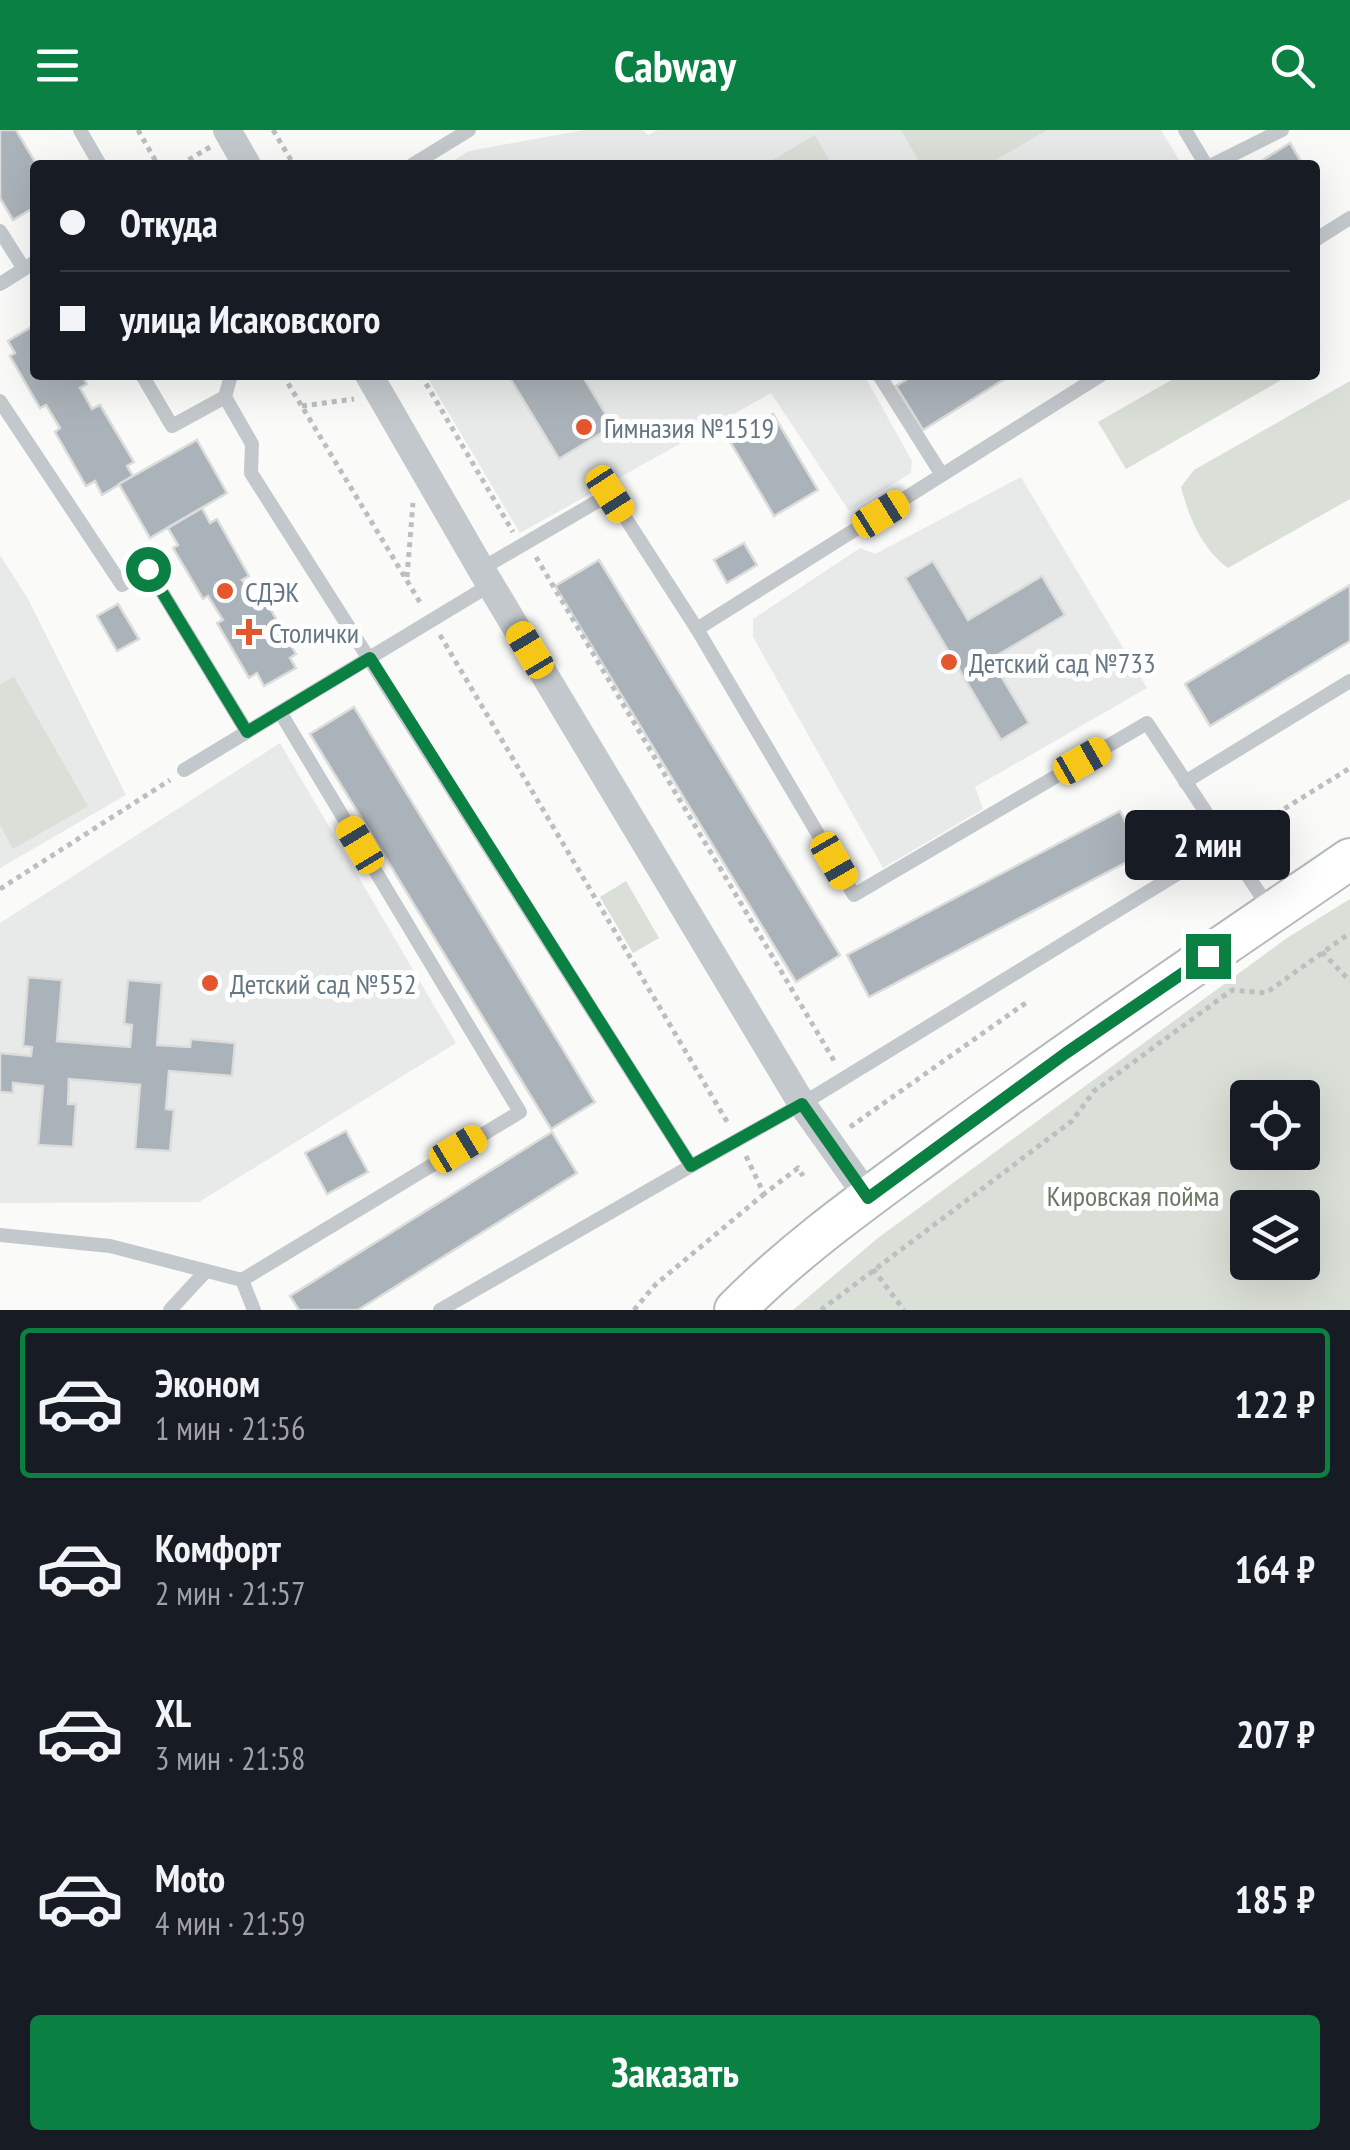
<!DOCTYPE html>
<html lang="ru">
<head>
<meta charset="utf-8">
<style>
  body { margin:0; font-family:"PT Sans Narrow",sans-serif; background:#242831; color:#f1f3f6; height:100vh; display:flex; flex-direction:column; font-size:38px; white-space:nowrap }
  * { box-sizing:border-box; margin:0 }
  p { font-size:32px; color:#9ea1a6 }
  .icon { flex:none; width:55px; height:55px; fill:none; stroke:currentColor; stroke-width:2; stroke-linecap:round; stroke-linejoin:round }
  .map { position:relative; height:1180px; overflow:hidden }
  .panel { display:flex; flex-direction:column; background:#171b24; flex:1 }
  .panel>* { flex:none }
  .guide { position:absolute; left:30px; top:30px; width:1290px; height:220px; border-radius:10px; box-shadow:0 10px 40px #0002; display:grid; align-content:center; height:220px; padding:0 30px; background:#171b24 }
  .controls { position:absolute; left:1230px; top:950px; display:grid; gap:20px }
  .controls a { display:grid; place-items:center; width:90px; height:90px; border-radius:10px; background:#171b24; box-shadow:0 10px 40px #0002; font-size:50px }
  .end { position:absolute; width:45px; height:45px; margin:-22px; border:12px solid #0b8043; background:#fff; box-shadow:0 0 0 5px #fff }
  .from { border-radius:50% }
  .bubble { position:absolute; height:70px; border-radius:10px; background:#171b24; box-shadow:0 10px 40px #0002; font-size:32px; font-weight:600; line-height:70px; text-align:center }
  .car { position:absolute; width:30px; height:60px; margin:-30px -15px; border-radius:12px; box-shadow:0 0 8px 2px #0007; background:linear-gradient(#f5c518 24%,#345 0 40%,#f5c518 0 76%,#345 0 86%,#f5c518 0) }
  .guide b { display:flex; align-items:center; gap:35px; height:95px; font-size:38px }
  .guide b+b { border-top:2px solid #363941 }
  .guide i { width:25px; height:25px; background:#f1f3f6 }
  ul { padding:18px 0 0; list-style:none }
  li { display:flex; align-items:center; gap:30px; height:150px; margin:0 20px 15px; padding:0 10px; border:5px solid transparent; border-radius:10px }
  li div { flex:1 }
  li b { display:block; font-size:38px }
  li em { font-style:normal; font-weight:600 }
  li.selected { border-color:#0b8043 }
  li>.icon { width:90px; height:90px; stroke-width:1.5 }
  .action { display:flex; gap:20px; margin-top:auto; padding:20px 30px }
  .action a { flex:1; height:115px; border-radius:10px; background:#0b8043; color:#fff; font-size:40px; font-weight:600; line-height:115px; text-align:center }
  header { display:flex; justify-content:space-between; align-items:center; height:130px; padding:0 30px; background:#0b8043; color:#fff; font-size:45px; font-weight:600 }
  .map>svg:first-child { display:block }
</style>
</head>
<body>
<header><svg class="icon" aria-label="menu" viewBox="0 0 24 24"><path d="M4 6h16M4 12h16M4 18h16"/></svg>Cabway<svg class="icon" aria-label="search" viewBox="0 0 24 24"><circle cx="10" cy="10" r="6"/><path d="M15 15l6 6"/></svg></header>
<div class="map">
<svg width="1350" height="1180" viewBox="0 0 1350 1180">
  <rect width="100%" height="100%" fill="#fafaf8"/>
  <g fill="#e8e9e9">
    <polygon points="584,0 643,0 648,5 657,0 1161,0 1182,35 446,35 469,21"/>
    <polygon points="426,245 864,245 912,331 911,343 849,381 771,263 520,403"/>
    <polygon points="1021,347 1147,558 975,657 983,679 883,738 753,507 753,489 860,418 875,424"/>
    <polygon points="0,425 28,469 126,665 0,738"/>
    <polygon points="280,613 456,913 199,1072 0,1073 0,793"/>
  </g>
  <g fill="#dadfd7" fill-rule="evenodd">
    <polygon points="901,0 1047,0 987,35 921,35"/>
    <polygon points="815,5 832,35 764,35"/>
    <polygon points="1180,245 1290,245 1126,339 1098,292"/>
    <path d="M1350,251V369L1228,438C1202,419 1189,388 1181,357L1194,340Z"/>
    <polygon points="14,547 88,676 13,719 0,695 0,554"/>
    <polygon points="626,751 659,808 633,823 600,767"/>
    <path d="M1350,769V1180H793L878,1108L1287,808ZM1248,968H1302V1022H1248ZM1248,1078H1302V1132H1248Z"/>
  </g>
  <g fill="#aab3b9" stroke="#dcdcda" stroke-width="2.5">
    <polygon points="0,0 16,0 37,35 35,77 13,90 0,68"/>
    <polygon points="1290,13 1303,35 1255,35"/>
    <polygon points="35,195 35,245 82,245 87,254 80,258 92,279 100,275 134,332 127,336 133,346 102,365 95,351 86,356 55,302 60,298 46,275 40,278 10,226 15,223 8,211"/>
    <polygon points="508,245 582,245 613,296 559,329"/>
    <polygon points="914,245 1011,245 923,300 896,256"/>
    <polygon points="773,284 818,360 774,386 729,310"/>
    <polygon points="197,310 227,363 150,408 119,354"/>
    <polygon points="202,378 210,393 217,389 249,446 242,450 255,471 263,466 296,524 290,528 296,538 264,556 257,543 249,548 217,493 223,490 208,466 203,469 173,418 178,415 168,398"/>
    <polygon points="744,413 757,435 727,453 714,430"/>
    <polygon points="599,430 840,825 796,852 555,456"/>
    <polygon points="933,431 968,490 1042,446 1065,485 991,529 1029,593 1001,610 905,448"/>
    <polygon points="1350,455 1350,511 1210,596 1185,554"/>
    <polygon points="118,474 139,509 117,521 97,486"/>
    <polygon points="354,577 595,972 551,999 310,604"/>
    <polygon points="1120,681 1142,724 869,867 847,825"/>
    <polygon points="28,847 62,850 57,911 130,917 132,895 124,894 128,850 162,853 157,915 190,917 191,909 235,913 232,946 169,941 166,979 174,980 170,1021 135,1019 140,955 69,949 68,974 76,974 73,1017 38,1015 43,956 13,953 13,963 0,962 0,923 31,926 32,917 23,916"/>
    <polygon points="346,1001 368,1042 327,1064 305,1023"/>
    <polygon points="552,1002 577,1043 358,1180 299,1180 290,1166"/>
  </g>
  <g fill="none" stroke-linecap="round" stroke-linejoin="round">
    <defs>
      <path id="secondary" d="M735,1180C800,1114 875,1063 949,1008C1081,912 1215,821 1350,729"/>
    </defs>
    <use href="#secondary" stroke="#b3babf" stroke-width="44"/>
    <g stroke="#bbbfc2" stroke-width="5" stroke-dasharray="5 5" stroke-linecap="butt">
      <polyline points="138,0 158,35"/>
      <polyline points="273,0 294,35"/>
      <polyline points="180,35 210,17"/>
      <polyline points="283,245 421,474"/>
      <polyline points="421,245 513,402"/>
      <polyline points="302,276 354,269"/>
      <polyline points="536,427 836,934"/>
      <polyline points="407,447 413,373"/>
      <polyline points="440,505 729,995"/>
      <polyline points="1242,705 1350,638"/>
      <polyline points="0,759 170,650"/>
      <polyline points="1322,822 1350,851"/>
      <polyline points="850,997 1027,872"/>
      <polyline points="746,1026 764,1064 798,1038 803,1046"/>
      <polyline points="873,1139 904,1180"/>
      <polyline points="634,1180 655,1155 764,1064"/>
      <polyline points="821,1180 1072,991 1094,961 1232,860 1266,863 1350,803"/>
    </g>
    <g stroke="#c3c8cc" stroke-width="14">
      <polyline points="80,0 100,35"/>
      <polyline points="1185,0 1206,35"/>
      <polyline points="412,35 469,0"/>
      <polyline points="1212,35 1282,0"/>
      <polyline points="0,101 24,139"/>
      <polyline points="1315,110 1350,88"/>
      <polyline points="0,154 35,132"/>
      <polyline points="142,245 172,296 225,267"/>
      <polyline points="231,245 225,267 252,314 251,343 691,1036 802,974 1226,714"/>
      <polyline points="879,245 942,345"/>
      <polyline points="0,271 122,455 148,439 247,602"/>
      <polyline points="481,439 610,364 697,499 1101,245"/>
      <polyline points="697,499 854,765 1147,593 1269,778"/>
      <polyline points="184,640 280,582"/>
      <polyline points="1185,652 1350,551"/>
      <polyline points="0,1105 110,1116 242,1150 520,982 280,582 490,455"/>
      <polyline points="242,1150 254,1180"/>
      <polyline points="170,1180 206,1141"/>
      <polyline points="440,1180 691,1036"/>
    </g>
    <g stroke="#c3c8cc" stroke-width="28">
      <polyline points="227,0 247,35"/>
      <polyline points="369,245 481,439 802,974 868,1067"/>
    </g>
    <use href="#secondary" stroke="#fff" stroke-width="40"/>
  </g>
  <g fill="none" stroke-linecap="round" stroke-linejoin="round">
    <polyline stroke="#0b8043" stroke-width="12" points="148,439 247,602 370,528 691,1036 802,974 868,1068 1066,923 1208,826"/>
  </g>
  <g fill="#e4572e" stroke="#fff" stroke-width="4">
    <circle cx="584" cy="297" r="10"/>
    <circle cx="225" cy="461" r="10"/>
    <path d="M244 487h10v10h10v10h-10v10h-10v-10h-10v-10h10z"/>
    <circle cx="949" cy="532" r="10"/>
    <circle cx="210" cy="853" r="10"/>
  </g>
  <g text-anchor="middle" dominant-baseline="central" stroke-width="10" stroke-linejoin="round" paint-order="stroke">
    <g font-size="28" fill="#657683" stroke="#fff" text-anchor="start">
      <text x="604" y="297">Гимназия №1519</text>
      <text x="245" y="461">СДЭК</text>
      <text x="269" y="502">Столички</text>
      <text x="969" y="532">Детский сад №733</text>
      <text x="230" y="853">Детский сад №552</text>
    </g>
    <g font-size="28" fill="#687a64" stroke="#fff">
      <text x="1133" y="1065">Кировская пойма</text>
    </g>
  </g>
</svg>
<div class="controls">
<a><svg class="icon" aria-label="locate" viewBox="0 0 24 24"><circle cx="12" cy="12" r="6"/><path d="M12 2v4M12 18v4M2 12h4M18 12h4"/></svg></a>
<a><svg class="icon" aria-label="layers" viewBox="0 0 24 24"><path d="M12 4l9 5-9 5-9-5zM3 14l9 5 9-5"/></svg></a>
</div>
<i class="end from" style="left:148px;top:439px"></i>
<i class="end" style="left:1208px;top:826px"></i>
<div class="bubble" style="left:1125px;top:680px;width:165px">2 мин</div>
<i class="car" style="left:610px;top:364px;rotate:147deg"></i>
<i class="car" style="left:881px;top:384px;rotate:58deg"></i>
<i class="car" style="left:530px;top:520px;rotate:329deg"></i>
<i class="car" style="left:1082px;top:631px;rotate:60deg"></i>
<i class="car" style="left:360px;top:715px;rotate:329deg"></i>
<i class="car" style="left:834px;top:731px;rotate:150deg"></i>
<i class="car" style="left:458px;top:1019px;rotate:59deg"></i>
<div class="guide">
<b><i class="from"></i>Откуда</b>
<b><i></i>улица Исаковского</b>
</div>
</div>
<section class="panel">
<ul>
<li class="selected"><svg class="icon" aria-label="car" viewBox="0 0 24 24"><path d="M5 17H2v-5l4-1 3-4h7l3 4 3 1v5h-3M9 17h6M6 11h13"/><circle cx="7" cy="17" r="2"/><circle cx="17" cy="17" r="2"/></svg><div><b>Эконом</b><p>1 мин · 21:56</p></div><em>122 ₽</em></li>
<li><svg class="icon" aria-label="car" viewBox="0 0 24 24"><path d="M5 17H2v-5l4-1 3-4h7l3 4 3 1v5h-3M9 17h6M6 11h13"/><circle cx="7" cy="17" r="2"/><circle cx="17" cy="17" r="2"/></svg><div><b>Комфорт</b><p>2 мин · 21:57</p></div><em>164 ₽</em></li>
<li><svg class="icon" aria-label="car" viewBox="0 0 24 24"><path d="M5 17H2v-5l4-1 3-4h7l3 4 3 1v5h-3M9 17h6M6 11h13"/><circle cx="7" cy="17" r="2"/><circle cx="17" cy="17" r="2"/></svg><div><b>XL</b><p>3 мин · 21:58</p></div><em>207 ₽</em></li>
<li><svg class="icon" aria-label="car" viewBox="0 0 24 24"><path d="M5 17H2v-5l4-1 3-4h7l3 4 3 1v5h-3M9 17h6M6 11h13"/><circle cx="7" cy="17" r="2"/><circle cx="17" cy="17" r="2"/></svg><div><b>Moto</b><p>4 мин · 21:59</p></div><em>185 ₽</em></li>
</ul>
<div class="action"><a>Заказать</a></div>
</section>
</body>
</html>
